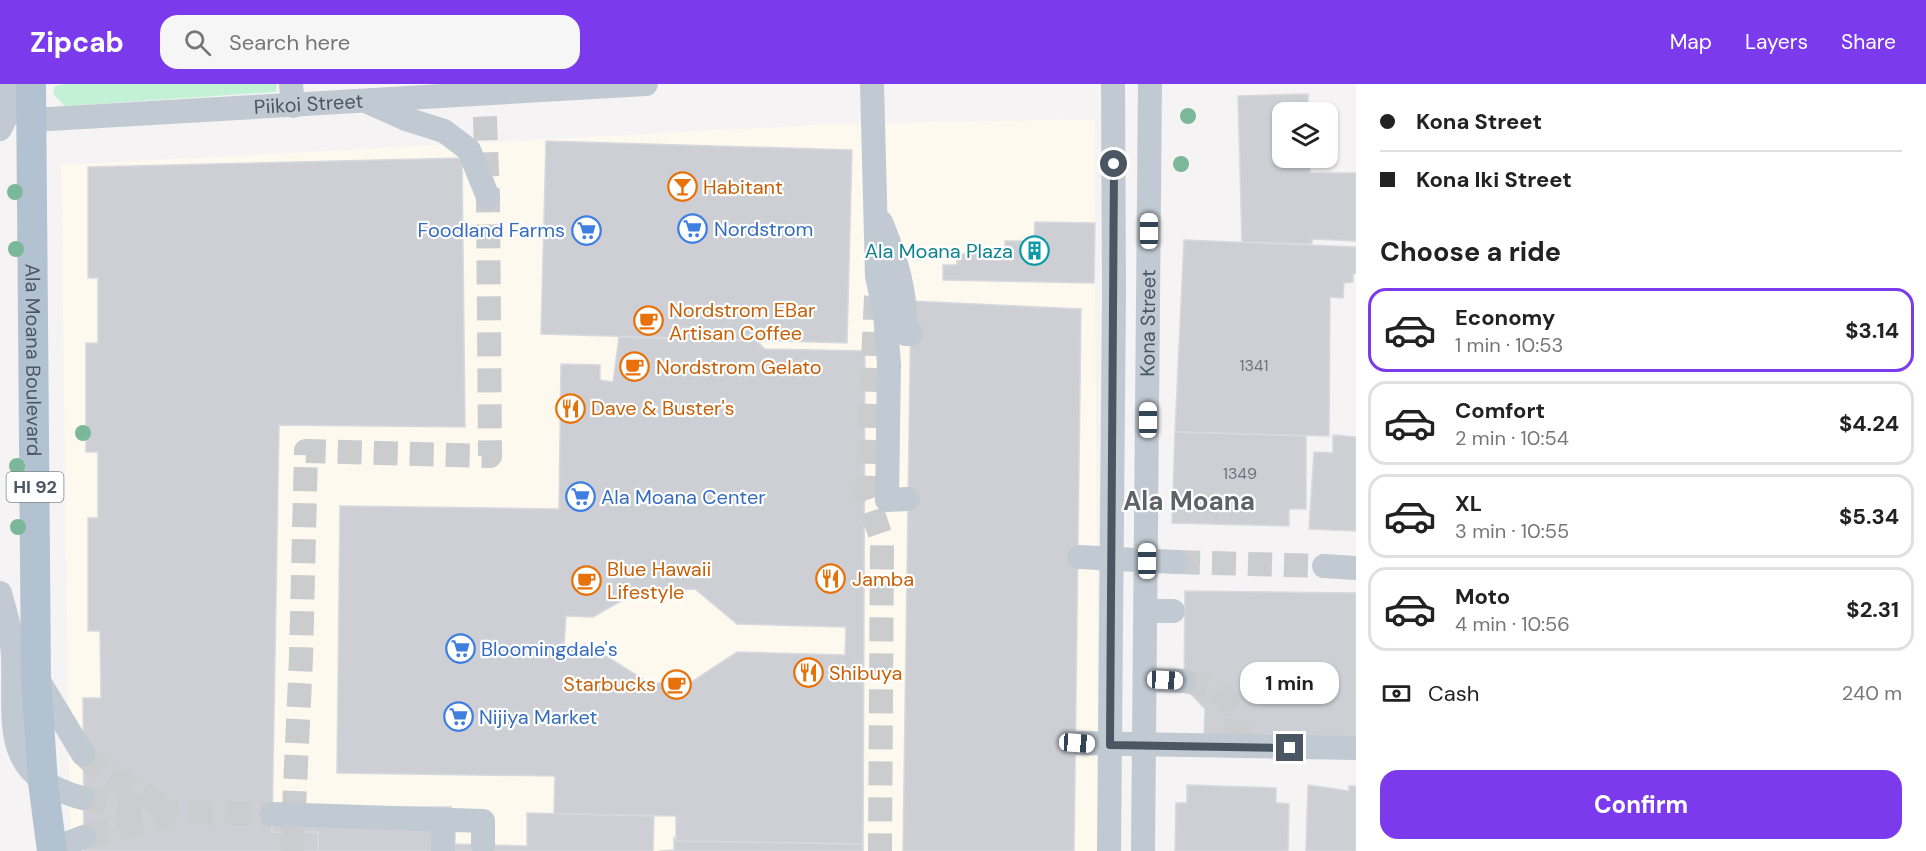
<!DOCTYPE html>
<html lang="en">
<head>
<meta charset="utf-8">
<style>
  body { margin:0; font-family:"DM Sans",sans-serif; background:#f6f6f6; color:#222; height:100vh; display:flex; flex-direction:column; font-size:22px; white-space:nowrap }
  * { box-sizing:border-box; margin:0 }
  p { font-size:20px; color:#767676 }
  .icon { flex:none; width:33px; height:33px; fill:none; stroke:currentColor; stroke-width:2; stroke-linecap:round; stroke-linejoin:round }
  .map { position:relative; flex:1; overflow:hidden }
  .panel { display:flex; flex-direction:column; background:#fff; width:570px }
  .panel>* { flex:none }
  .guide { display:grid; align-content:center; height:132px; padding:0 24px; background:#fff }
  .tools { position:absolute; left:1272px; top:18px; display:grid; gap:12px }
  .tools a { display:grid; place-items:center; width:66px; height:66px; border-radius:12px; background:#fff; box-shadow:0 2px 4px #0004; font-size:30px }
  .end { position:absolute; width:27px; height:27px; margin:-14px; border:8px solid #4a5661; background:#fff; box-shadow:0 0 0 3px #fff }
  .from { border-radius:50% }
  .bubble { position:absolute; height:42px; border-radius:18px; background:#fff; box-shadow:0 2px 4px #0004; font-size:20px; font-weight:700; line-height:42px; text-align:center }
  .car { position:absolute; width:18px; height:36px; margin:-18px -9px; border-radius:8px; box-shadow:0 0 4px 2px #0007; background:linear-gradient(#fff 24%,#345 0 40%,#fff 0 76%,#345 0 86%,#fff 0) }
  .guide b { display:flex; align-items:center; gap:21px; height:57px; font-size:22px }
  .guide b+b { border-top:2px solid #e0e0e0 }
  .guide i { width:15px; height:15px; background:#222 }
  ul { padding:0; list-style:none }
  li { display:flex; align-items:center; gap:18px; height:84px; margin:0 12px 9px; padding:0 12px; border:3px solid #e0e0e0; border-radius:18px }
  li div { flex:1 }
  li b { display:block; font-size:22px }
  li em { font-style:normal; font-weight:700 }
  li.current { border-color:#7c3aed }
  li>.icon { width:54px; height:54px; stroke-width:1.5 }
  h2 { padding:0 24px; font-size:27px; line-height:72px }
  .pay { display:flex; align-items:center; gap:15px; height:66px; padding:0 24px; font-size:22px }
  .pay p { margin-inline-start:auto }
  .primary-button { display:flex; gap:12px; margin-top:auto; padding:12px 24px }
  .primary-button a { flex:1; height:69px; border-radius:18px; background:#7c3aed; color:#fff; font-size:24px; font-weight:700; line-height:69px; text-align:center }
  header { display:flex; align-items:center; gap:36px; box-sizing:border-box; height:84px; padding:0 30px; background:#7c3aed; color:#fff }
  header strong { font-size:28px }
  nav { display:flex; gap:33px; margin-inline-start:auto; font-size:21px }
  .search { width:420px; height:54px; background:#f6f6f6; display:flex; align-items:center; gap:15px; box-sizing:border-box; padding:0 21px; border-radius:18px; color:#767676; font-size:22px }
  main { display:flex; flex:1; min-height:0 }
  .map>svg:first-child { display:block }
</style>
</head>
<body>
<header>
<strong>Zipcab</strong>
<div class="search"><svg class="icon" aria-label="search" viewBox="0 0 24 24"><circle cx="10" cy="10" r="6"/><path d="M15 15l6 6"/></svg>Search here</div>
<nav><a>Map</a><a>Layers</a><a>Share</a></nav>
</header>
<main>
<div class="map">
<svg width="1356" height="767" viewBox="0 0 1356 767">
  <rect width="100%" height="100%" fill="#f5f3f3"/>
  <polygon fill="#fdf9ef" points="1094,35 1099,767 70,767 61,81 831,40"/>
  <polygon fill="#c3f1d5" points="65,0 277,0 276,8 65,22 53,10 55,2"/>
  <g fill="#cdcfd5" stroke="#d7d9de" stroke-width="1.5" fill-rule="evenodd">
    <polygon points="1308,10 1308,28 1282,28 1282,74 1310,74 1310,89 1356,89 1356,157 1312,155 1312,160 1242,158 1238,12"/>
    <polygon points="546,57 852,66 847,259 541,250"/>
    <polygon points="462,74 465,343 279,341 272,748 318,748 318,767 84,767 83,614 101,614 100,547 88,547 88,434 98,434 98,368 86,368 86,259 98,259 98,194 88,194 88,83"/>
    <polygon points="1035,138 1095,139 1094,199 943,196 943,181 957,181 957,170 974,170 974,164 1005,165 1005,157 1034,157"/>
    <polygon points="1184,156 1356,163 1356,189 1353,190 1353,198 1344,199 1343,214 1330,213 1329,352 1175,348"/>
    <polygon points="911,217 1081,225 1074,767 903,767"/>
    <path d="M619,253L756,257L765,265L865,267L863,760L676,757V732L554,730L555,692L337,689L340,422L559,425L561,280L600,281V296L613,298ZM695,505L737,540L846,543L845,571L737,568L690,599H649L590,562L564,561L566,532L593,533L637,508Z"/>
    <polygon points="627,272 648,277 643,295 622,289"/>
    <polygon points="1175,348 1306,352 1306,425 1289,425 1289,442 1172,439"/>
    <polygon points="1333,351 1356,353 1356,447 1309,445 1314,368 1333,369"/>
    <polygon points="1185,507 1356,509 1356,654 1204,650 1205,625 1184,603"/>
    <polygon points="1187,701 1276,704 1276,719 1289,720 1288,767 1175,767 1176,719 1187,719"/>
    <polygon points="1308,701 1349,707 1349,702 1356,702 1356,767 1306,767"/>
    <polygon points="272,723 451,723 452,767 318,767 318,748 272,748"/>
    <polygon points="527,729 654,732 653,767 452,767 452,760 527,762"/>
    <polygon points="674,754 676,757 863,760 863,767 659,767 674,766"/>
  </g>
  <g fill="none" stroke-linecap="round" stroke-linejoin="round">
    <g stroke="#caccce" stroke-width="24" stroke-dasharray="24 12" stroke-linecap="butt">
      <polyline points="876,212 867,412 882,456 880,767"/>
      <polyline points="1176,478 1324,482"/>
      <polyline points="1184,597 1213,602 1236,625 1237,651"/>
      <polyline points="83,670 104,689 160,720"/>
      <polyline points="82,714 178,729 272,730"/>
      <polyline points="84,753 167,732"/>
      <polyline points="292,767 301,574 306,367 490,372 488,113 484,11"/>
    </g>
    <g stroke="#c1cad2" stroke-width="24">
      <path id="s1" d="M2,0L14,17L32,36L646,0"/>
      <polyline points="291,0 293,22"/>
      <polyline points="872,0 877,192 885,229 889,280 887,416 908,415"/>
      <polyline points="368,18 406,35 444,47 469,66 488,113"/>
      <polyline points="0,45 14,17 22,7"/>
      <path d="M881,138C897,177 906,207 906,250H911"/>
      <polyline points="1079,473 1176,478"/>
      <polyline points="1324,482 1356,484"/>
      <path d="M0,509C6,530 12,551 13,573C15,642 0,691 82,714"/>
      <polyline points="1146,527 1173,527"/>
      <polyline points="37,594 83,670"/>
      <polyline points="1146,596 1184,597"/>
      <polyline points="1077,659 1356,664"/>
      <polyline points="272,730 483,737 483,761"/>
      <polyline points="52,765 84,753"/>
      <polyline points="443,767 444,736"/>
      <polyline points="1109,767 1114,208 1113,0"/>
      <path id="s2" d="M1143,767L1150,0"/>
    </g>
    <path stroke="#b3c2d1" stroke-width="30" id="s3" d="M31,0L36,594L43,698L52,767"/>
  </g>
  <g fill="#7bb799">
    <circle cx="1188" cy="32" r="8"/>
    <circle cx="1181" cy="80" r="8"/>
    <circle cx="15" cy="108" r="8"/>
    <circle cx="16" cy="165" r="8"/>
    <circle cx="83" cy="349" r="8"/>
    <circle cx="17" cy="382" r="8"/>
    <circle cx="18" cy="443" r="8"/>
  </g>
  <g fill="none" stroke-linecap="round" stroke-linejoin="round">
    <polyline stroke="#4a5661" stroke-width="8" points="1114,80 1110,661 1290,664"/>
  </g>
  <defs>
    <symbol id="bar-ring" viewBox="-11 -11 22 22"><circle r="9.5" fill="#fff" stroke="#e8710a" stroke-width="1.5"/><path d="M-6-5H6L.8 .8V4.5H3.5V6h-7V4.5H-.8V.8Z" fill="#e8710a"/></symbol>
    <symbol id="supermarket-ring" viewBox="-11 -11 22 22"><circle r="9.5" fill="#fff" stroke="#3f7fe0" stroke-width="1.5"/><path d="M-6-5.5h2.5l.6 2H6L4.5 2H-2.5L-4.4-4H-6ZM-1.5 3.2a1.3 1.3 0 1 0 .1 0ZM3 3.2a1.3 1.3 0 1 0 .1 0Z" fill="#3f7fe0"/></symbol>
    <symbol id="building-ring" viewBox="-11 -11 22 22"><circle r="9.5" fill="#fff" stroke="#0f9aa8" stroke-width="1.5"/><path d="M-4-6H4V6H1V3H-1V6H-4ZM-2.5-4.3h1.7v1.8h-1.7ZM.8-4.3h1.7v1.8H.8ZM-2.5-1h1.7V.8h-1.7ZM.8-1h1.7V.8H.8Z" fill="#0f9aa8"/></symbol>
    <symbol id="cafe-ring" viewBox="-11 -11 22 22"><circle r="9.5" fill="#fff" stroke="#e8710a" stroke-width="1.5"/><path d="M-5.5-4.5H6V0H3Q3 3.5 0 3.5H-2.5Q-5.5 3.5-5.5 0ZM3-3.2v2h1.7v-2ZM-6 4.5H4V6H-6Z" fill="#e8710a"/></symbol>
    <symbol id="restaurant-ring" viewBox="-11 -11 22 22"><circle r="9.5" fill="#fff" stroke="#e8710a" stroke-width="1.5"/><path d="M-5-6h1v4h1v-4h1v4h1v-4h1v5L-1.5 .5V6h-2V.5L-5-1ZM5-6V6H3V1.5H1.5Q1.5-4 5-6Z" fill="#e8710a"/></symbol>
  </defs>
  <g fill-rule="evenodd">
    <use href="#bar-ring" x="666" y="86" width="33" height="33"/>
    <use href="#supermarket-ring" x="676" y="128" width="33" height="33"/>
    <use href="#supermarket-ring" x="570" y="130" width="33" height="33"/>
    <use href="#building-ring" x="1018" y="150" width="33" height="33"/>
    <use href="#cafe-ring" x="632" y="220" width="33" height="33"/>
    <use href="#cafe-ring" x="618" y="266" width="33" height="33"/>
    <use href="#restaurant-ring" x="554" y="308" width="33" height="33"/>
    <use href="#supermarket-ring" x="564" y="396" width="33" height="33"/>
    <use href="#restaurant-ring" x="814" y="478" width="33" height="33"/>
    <use href="#cafe-ring" x="570" y="480" width="33" height="33"/>
    <use href="#supermarket-ring" x="444" y="548" width="33" height="33"/>
    <use href="#restaurant-ring" x="792" y="572" width="33" height="33"/>
    <use href="#cafe-ring" x="660" y="584" width="33" height="33"/>
    <use href="#supermarket-ring" x="442" y="616" width="33" height="33"/>
  </g>
  <g text-anchor="middle" dominant-baseline="central" stroke-width="4.5" stroke-linejoin="round" paint-order="stroke">
    <g font-size="16" fill="#6b747e">
      <text x="1254" y="281">1341</text>
      <text x="1240" y="389">1349</text>
    </g>
    <rect fill="#fff" stroke="#808990" stroke-width="1.5" x="6.5" y="388" width="57" height="30" rx="4.5"/>
    <g font-size="18" font-weight="bold" fill="#4a5661">
      <text x="35" y="403">HI 92</text>
    </g>
    <g font-size="20" fill="#4a5661" stroke="#fff">
      <text stroke="none"><textPath href="#s1" startOffset="324">Piikoi Street</textPath></text>
      <text stroke="none"><textPath href="#s2" startOffset="528">Kona Street</textPath></text>
      <text stroke="none"><textPath href="#s3" startOffset="276">Ala Moana Boulevard</textPath></text>
    </g>
    <g font-size="20" fill="#c56008" stroke="#fff" text-anchor="start">
      <text x="703" y="103">Habitant</text>
      <text x="669" y="226">Nordstrom EBar<tspan x="669" dy="23">Artisan Coffee</tspan></text>
      <text x="656" y="283">Nordstrom Gelato</text>
      <text x="591" y="324">Dave &amp; Buster's</text>
      <text x="607" y="485">Blue Hawaii<tspan x="607" dy="23">Lifestyle</tspan></text>
      <text x="852" y="495">Jamba</text>
      <text x="829" y="589">Shibuya</text>
      <text x="656" y="600" text-anchor="end">Starbucks</text>
    </g>
    <g font-size="20" fill="#366cbe" stroke="#fff" text-anchor="start">
      <text x="714" y="145">Nordstrom</text>
      <text x="565" y="146" text-anchor="end">Foodland Farms</text>
      <text x="601" y="413">Ala Moana Center</text>
      <text x="481" y="565">Bloomingdale's</text>
      <text x="479" y="633">Nijiya Market</text>
    </g>
    <g font-size="20" fill="#0d838f" stroke="#fff" text-anchor="end">
      <text x="1013" y="167">Ala Moana Plaza</text>
    </g>
    <g font-size="26" font-weight="bold" fill="#5f6368" stroke="#fff">
      <text x="1189" y="417">Ala Moana</text>
    </g>
  </g>
</svg>
<div class="tools">
<a><svg class="icon" aria-label="layers" viewBox="0 0 24 24"><path d="M12 4l9 5-9 5-9-5zM3 14l9 5 9-5"/></svg></a>
</div>
<i class="end from" style="left:1114px;top:80px"></i>
<i class="end" style="left:1290px;top:664px"></i>
<div class="bubble" style="left:1240px;top:578px;width:99px">1 min</div>
<i class="car" style="left:1149px;top:147px;rotate:0deg"></i>
<i class="car" style="left:1148px;top:336px;rotate:0deg"></i>
<i class="car" style="left:1147px;top:477px;rotate:0deg"></i>
<i class="car" style="left:1165px;top:596px;rotate:93deg"></i>
<i class="car" style="left:1077px;top:659px;rotate:94deg"></i>
</div>
<section class="panel">
<div class="guide">
<b><i class="from"></i>Kona Street</b>
<b><i></i>Kona Iki Street</b>
</div>
<h2>Choose a ride</h2>
<ul>
<li class="current"><svg class="icon" aria-label="car" viewBox="0 0 24 24"><path d="M5 17H2v-5l4-1 3-4h7l3 4 3 1v5h-3M9 17h6M6 11h13"/><circle cx="7" cy="17" r="2"/><circle cx="17" cy="17" r="2"/></svg><div><b>Economy</b><p>1 min · 10:53</p></div><em>$3.14</em></li>
<li><svg class="icon" aria-label="car" viewBox="0 0 24 24"><path d="M5 17H2v-5l4-1 3-4h7l3 4 3 1v5h-3M9 17h6M6 11h13"/><circle cx="7" cy="17" r="2"/><circle cx="17" cy="17" r="2"/></svg><div><b>Comfort</b><p>2 min · 10:54</p></div><em>$4.24</em></li>
<li><svg class="icon" aria-label="car" viewBox="0 0 24 24"><path d="M5 17H2v-5l4-1 3-4h7l3 4 3 1v5h-3M9 17h6M6 11h13"/><circle cx="7" cy="17" r="2"/><circle cx="17" cy="17" r="2"/></svg><div><b>XL</b><p>3 min · 10:55</p></div><em>$5.34</em></li>
<li><svg class="icon" aria-label="car" viewBox="0 0 24 24"><path d="M5 17H2v-5l4-1 3-4h7l3 4 3 1v5h-3M9 17h6M6 11h13"/><circle cx="7" cy="17" r="2"/><circle cx="17" cy="17" r="2"/></svg><div><b>Moto</b><p>4 min · 10:56</p></div><em>$2.31</em></li>
</ul>
<div class="pay"><svg class="icon" aria-label="cash" viewBox="0 0 24 24"><path d="M3 7h18v10H3z"/><circle cx="12" cy="12" r="2"/></svg>Cash<p>240 m</p></div>
<div class="primary-button"><a>Confirm</a></div>
</section>
</main>
</body>
</html>
